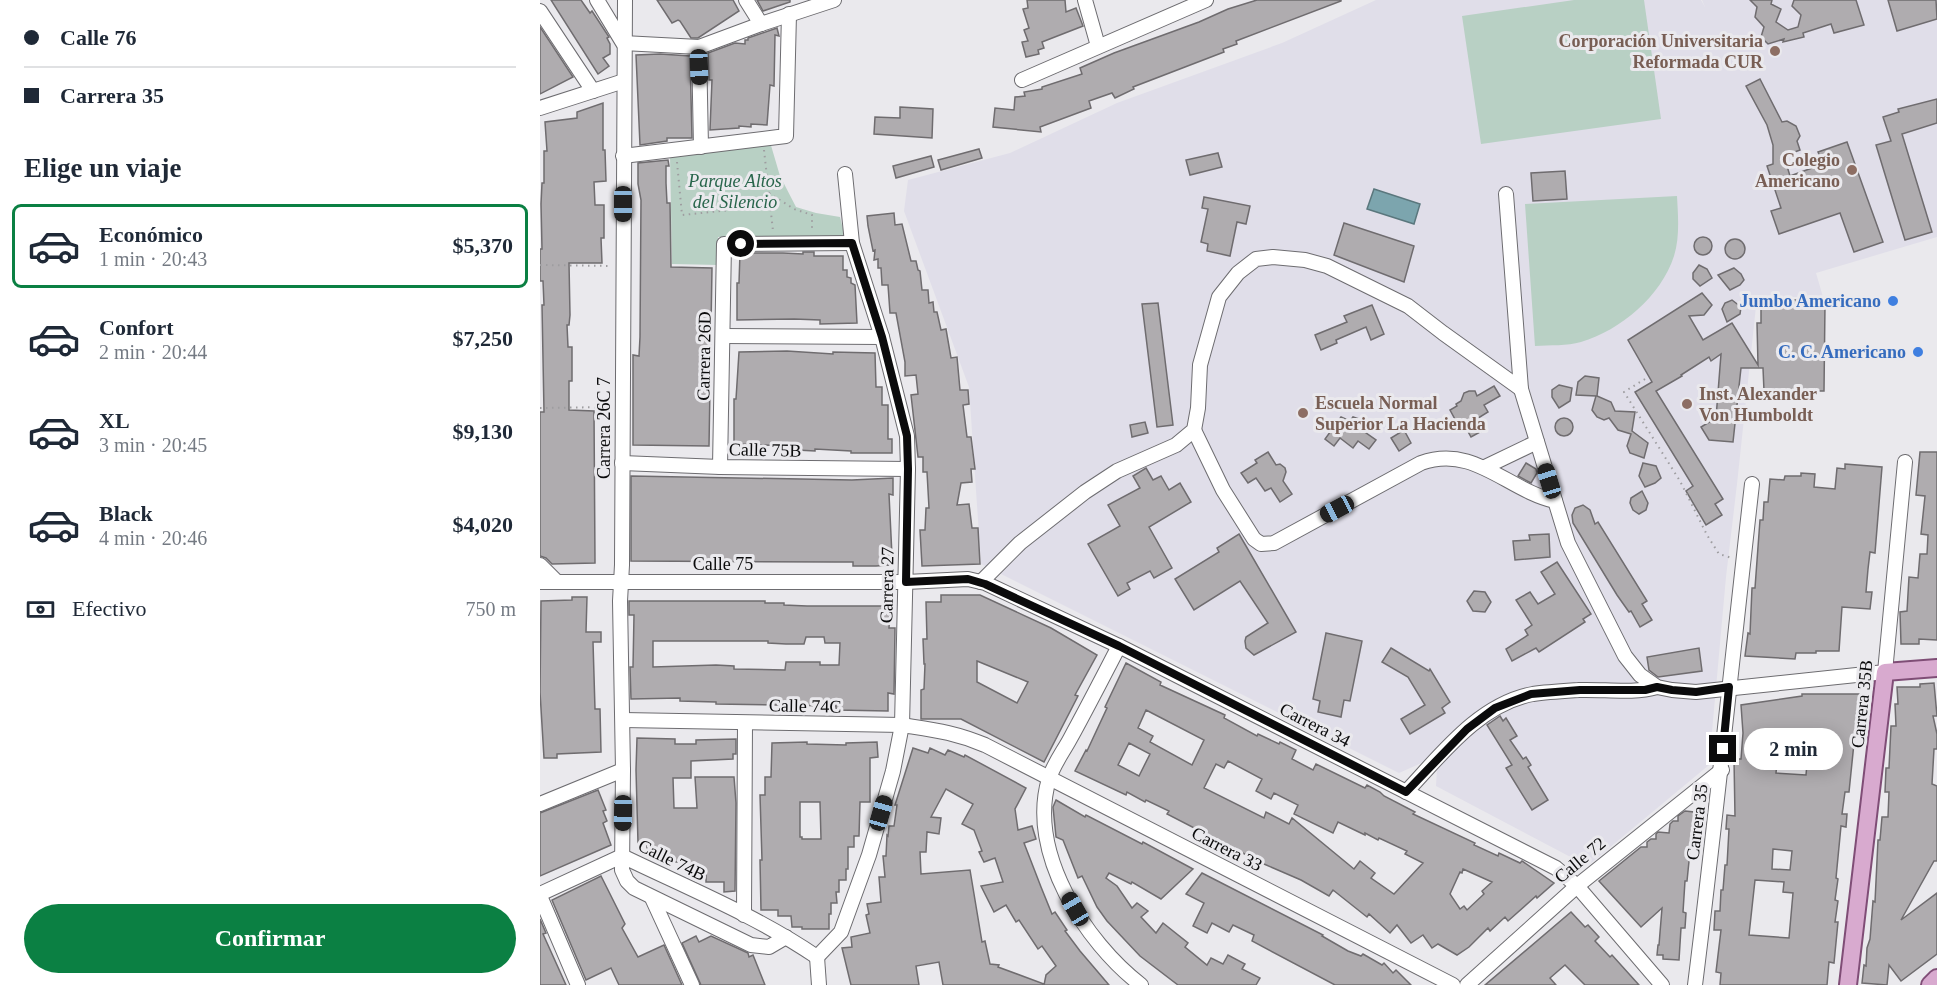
<!DOCTYPE html>
<html lang="es">
<head>
<meta charset="utf-8">
<style>
  body { margin:0; font-family:Georgia,serif; background:#f2f2f3; color:#1f2937; height:100vh; display:flex; flex-direction:column; font-size:22px; white-space:nowrap }
  * { box-sizing:border-box; margin:0 }
  p { font-size:20px; color:#747a83 }
  .icon { flex:none; width:33px; height:33px; fill:none; stroke:currentColor; stroke-width:2; stroke-linecap:round; stroke-linejoin:round }
  .map { position:relative; flex:1; overflow:hidden }
  .details { display:flex; flex-direction:column; background:#fff; width:540px }
  .details>* { flex:none }
  .top-card { display:grid; align-content:center; height:132px; padding:0 24px; background:#fff }
  .end { position:absolute; width:27px; height:27px; margin:-14px; border:8px solid #0b0b0c; background:#fff; box-shadow:0 0 0 3px #fff }
  .from { border-radius:50% }
  .bubble { position:absolute; height:42px; border-radius:21px; background:#fff; box-shadow:0 3px 15px #0003; font-size:20px; font-weight:700; line-height:42px; text-align:center }
  .car { position:absolute; width:18px; height:36px; margin:-18px -9px; border-radius:8px; box-shadow:0 0 4px 2px #0007; background:linear-gradient(#222 24%,#8ab4d8 0 40%,#222 0 76%,#8ab4d8 0 86%,#222 0) }
  .top-card b { display:flex; align-items:center; gap:21px; height:57px; font-size:22px }
  .top-card b+b { border-top:2px solid #e0e1e3 }
  .top-card i { width:15px; height:15px; background:#1f2937 }
  ul { padding:0; list-style:none }
  li { display:flex; align-items:center; gap:18px; height:84px; margin:0 12px 9px; padding:0 12px; border:3px solid transparent; border-radius:9px }
  li div { flex:1 }
  li b { display:block; font-size:22px }
  li em { font-style:normal; font-weight:700 }
  li.current { border-color:#0b8043 }
  li>.icon { width:54px; height:54px; stroke-width:1.5 }
  h2 { padding:0 24px; font-size:27px; line-height:72px }
  .pay { display:flex; align-items:center; gap:15px; height:66px; padding:0 24px; font-size:22px }
  .pay p { margin-inline-start:auto }
  .primary-button { display:flex; gap:12px; margin-top:auto; padding:12px 24px }
  .primary-button a { flex:1; height:69px; border-radius:36px; background:#0b8043; color:#fff; font-size:24px; font-weight:700; line-height:69px; text-align:center }
  main { display:flex; flex:1; min-height:0 }
  .map>svg:first-child { display:block }
</style>
</head>
<body>
<main>
<section class="details">
<div class="top-card">
<b><i class="from"></i>Calle 76</b>
<b><i></i>Carrera 35</b>
</div>
<h2>Elige un viaje</h2>
<ul>
<li class="current"><svg class="icon" aria-label="car" viewBox="0 0 24 24"><path d="M5 17H2v-5l4-1 3-4h7l3 4 3 1v5h-3M9 17h6M6 11h13"/><circle cx="7" cy="17" r="2"/><circle cx="17" cy="17" r="2"/></svg><div><b>Económico</b><p>1 min · 20:43</p></div><em>$5,370</em></li>
<li><svg class="icon" aria-label="car" viewBox="0 0 24 24"><path d="M5 17H2v-5l4-1 3-4h7l3 4 3 1v5h-3M9 17h6M6 11h13"/><circle cx="7" cy="17" r="2"/><circle cx="17" cy="17" r="2"/></svg><div><b>Confort</b><p>2 min · 20:44</p></div><em>$7,250</em></li>
<li><svg class="icon" aria-label="car" viewBox="0 0 24 24"><path d="M5 17H2v-5l4-1 3-4h7l3 4 3 1v5h-3M9 17h6M6 11h13"/><circle cx="7" cy="17" r="2"/><circle cx="17" cy="17" r="2"/></svg><div><b>XL</b><p>3 min · 20:45</p></div><em>$9,130</em></li>
<li><svg class="icon" aria-label="car" viewBox="0 0 24 24"><path d="M5 17H2v-5l4-1 3-4h7l3 4 3 1v5h-3M9 17h6M6 11h13"/><circle cx="7" cy="17" r="2"/><circle cx="17" cy="17" r="2"/></svg><div><b>Black</b><p>4 min · 20:46</p></div><em>$4,020</em></li>
</ul>
<div class="pay"><svg class="icon" aria-label="cash" viewBox="0 0 24 24"><path d="M3 7h18v10H3z"/><circle cx="12" cy="12" r="2"/></svg>Efectivo<p>750 m</p></div>
<div class="primary-button"><a>Confirmar</a></div>
</section>
<div class="map">
<svg width="1397" height="985" viewBox="0 0 1397 985">
  <rect width="100%" height="100%" fill="#eae9ed"/>
  <polygon fill="#e0dee9" points="836,0 1161,0 1165,7 1162,0 1397,0 1397,237 1276,273 1283,297 1217,297 1197,484 1186,577 1169,765 1051,863 1040,862 896,786 897,769 886,761 859,773 441,564 429,387 364,211 368,180 470,153 577,103 742,43"/>
  <g fill="#b8d0c4">
    <polygon points="1034,0 1104,0 1121,119 941,144 922,16"/>
    <polygon points="230,142 240,176 256,207 276,213 300,217 305,237 178,237 178,265 132,264 130,155"/>
    <path d="M1137,196C1138,215 1140,237 1134,256C1121,296 1081,330 1041,342C1027,346 1010,345 995,346L985,204Z"/>
  </g>
  <polygon fill="#7ca5ae" stroke="#5a777d" stroke-width="1.5" points="834,189 880,204 874,224 827,209"/>
  <g fill="#afacaf" stroke="#6f6c6f" stroke-width="1.5" fill-rule="evenodd">
    <polygon points="11,0 41,0 50,13 52,11 69,37 67,38 70,44 70,54 63,58 69,66 58,74"/>
    <polygon points="117,0 193,0 199,11 158,38 151,38 140,21 138,20 132,23"/>
    <polygon points="217,0 250,0 250,2 223,11"/>
    <polygon points="487,0 525,0 526,12 536,8 543,26 502,42 504,48 498,50 499,54 486,57 482,42 488,41 484,30 489,28 483,9 488,8"/>
    <polygon points="717,0 801,0 801,1 696,41 697,44 683,49 684,52 593,87 594,89 575,98 572,93 549,101 551,108 500,127 501,132 453,127 455,108 474,110 475,97 485,96 484,92 502,89 502,87 542,74 540,68 574,53 659,22 688,9"/>
    <polygon points="1210,0 1232,0 1231,4 1241,9 1236,22 1248,30 1258,27 1261,15 1252,6 1254,0 1316,0 1324,25 1294,33 1291,24 1263,33 1264,37 1243,42 1244,39 1228,44 1221,37 1224,27 1215,17 1217,7"/>
    <polygon points="1348,0 1396,0 1397,19 1357,31"/>
    <polygon points="0,27 33,77 0,94"/>
    <polygon points="237,28 239,36 235,35 234,86 230,85 227,125 211,124 211,127 199,126 199,128 170,130 172,80 169,80 168,53 195,43 205,44 205,40 208,40 208,38"/>
    <polygon points="120,54 150,56 152,138 127,138 127,141 100,145 96,55"/>
    <polygon points="1220,79 1242,122 1247,121 1256,126 1260,136 1257,141 1260,150 1244,156 1250,176 1283,164 1278,152 1307,142 1343,242 1314,252 1300,213 1239,234 1231,211 1241,208 1227,166 1233,164 1233,145 1227,125 1206,86"/>
    <polygon points="1397,99 1397,123 1362,134 1392,232 1365,240 1336,145 1351,141 1343,117 1359,112 1358,109"/>
    <polygon points="63,103 63,150 65,150 66,181 54,182 55,205 64,205 64,238 61,238 62,263 29,263 30,315 29,325 27,325 28,347 32,347 32,381 29,381 29,410 54,411 55,563 12,564 6,558 0,556 0,412 4,412 2,305 4,305 3,281 0,281 0,249 2,249 1,204 2,183 4,183 4,151 7,151 5,122 37,118 37,112"/>
    <polygon points="360,107 393,109 392,138 334,134 335,117 360,118"/>
    <polygon points="439,149 442,158 401,170 398,160"/>
    <polygon points="678,153 682,167 650,175 646,160"/>
    <polygon points="391,156 394,167 356,178 353,166"/>
    <polygon points="128,160 129,166 126,166 126,183 127,203 130,203 131,267 172,268 169,446 93,445 93,355 99,356 100,337 101,200 98,184 98,163"/>
    <polygon points="1025,171 1027,199 993,201 991,173"/>
    <polygon points="664,197 710,206 706,224 697,222 690,256 667,251 668,244 661,242 668,209 662,208"/>
    <polygon points="354,213 355,225 362,224 371,261 376,261 378,270 380,271 382,290 388,290 389,303 393,302 394,312 397,312 401,330 406,329 411,358 417,357 420,390 428,390 429,404 423,405 427,437 431,437 435,469 431,469 432,482 421,483 417,505 429,504 432,528 438,528 440,564 382,566 380,530 385,530 386,508 389,508 387,472 383,472 383,457 378,457 371,395 378,394 376,375 365,376 365,362 356,313 350,313 348,285 342,285 341,268 338,268 338,259 334,260 335,250 333,251 328,226 327,216"/>
    <polygon points="804,223 874,246 864,282 794,255"/>
    <circle cx="1163" cy="246" r="9"/>
    <circle cx="1195" cy="249" r="10"/>
    <polygon points="263,252 274,252 274,256 303,256 303,270 307,270 307,277 311,278 311,283 315,285 317,323 280,324 280,320 254,319 197,320 197,283 199,283 200,253 243,253 263,254"/>
    <polygon points="1159,265 1167,269 1172,278 1160,286 1153,279 1153,273"/>
    <polygon points="1194,268 1201,274 1204,280 1200,285 1190,290 1178,275"/>
    <polygon points="1162,293 1172,305 1164,315 1149,316 1163,340 1192,323 1218,365 1217,323 1221,323 1221,300 1276,300 1276,304 1285,304 1284,391 1224,391 1223,368 1201,368 1193,442 1169,440 1161,427 1176,418 1181,354 1171,361 1169,357 1141,375 1142,376 1116,391 1183,499 1175,504 1182,515 1166,525 1146,491 1153,486 1095,392 1112,382 1088,340"/>
    <polygon points="1192,300 1201,307 1200,314 1187,322 1182,309 1185,303"/>
    <polygon points="618,303 633,425 617,427 602,304"/>
    <polygon points="832,305 844,334 831,340 826,327 796,340 797,343 781,350 775,335 807,322 804,316"/>
    <polygon points="247,351 293,354 293,352 335,353 336,387 342,387 342,405 348,405 348,439 352,439 352,453 311,453 311,451 275,449 275,451 257,450 257,446 194,444 194,399 196,399 199,352"/>
    <polygon points="1045,376 1059,378 1057,396 1071,402 1075,411 1095,412 1092,431 1108,443 1104,458 1090,453 1087,446 1091,434 1078,430 1069,418 1064,420 1057,417 1052,410 1056,396 1036,395 1038,382"/>
    <polygon points="1019,385 1032,388 1030,401 1019,408 1012,397 1012,390"/>
    <polygon points="954,386 960,396 944,405 948,412 935,420 942,431 931,437 921,419 916,421 910,410 917,406 916,404 921,401 924,393 929,391 935,391 937,396"/>
    <polygon points="801,417 810,421 813,417 822,420 822,430 836,440 829,449 818,441 813,448 800,438 794,446 785,439"/>
    <circle cx="1024" cy="427" r="9"/>
    <polygon points="605,422 608,433 592,437 590,425"/>
    <polygon points="864,430 871,443 859,451 851,438"/>
    <polygon points="728,452 736,465 740,464 745,468 746,472 743,481 752,494 740,502 731,488 725,491 716,478 708,483 701,473 717,463 715,460"/>
    <polygon points="1380,452 1397,452 1397,640 1379,639 1379,644 1361,644 1360,612 1367,611 1369,577 1378,578 1380,554 1387,554 1388,535 1381,534 1385,496 1376,495"/>
    <polygon points="986,463 996,469 997,473 991,483 978,476"/>
    <polygon points="1103,463 1116,466 1121,478 1115,483 1105,487 1099,476"/>
    <polygon points="1305,464 1342,467 1335,553 1330,552 1328,569 1326,592 1332,592 1330,609 1302,607 1299,651 1276,651 1276,653 1256,653 1255,659 1205,656 1208,633 1210,634 1212,588 1215,588 1220,520 1223,520 1224,502 1228,502 1230,479 1244,480 1245,476 1261,476 1261,473 1275,474 1274,487 1295,489 1297,468 1305,469"/>
    <polygon points="606,468 613,480 621,476 629,490 640,483 651,502 609,527 632,568 614,578 610,571 587,583 590,589 578,596 548,544 580,526 568,505 600,488 593,476"/>
    <polygon points="91,476 312,480 353,478 353,495 349,494 352,556 348,556 349,565 336,566 313,566 313,562 295,562 91,561"/>
    <polygon points="1102,491 1108,503 1106,510 1099,514 1093,510 1090,503 1091,498"/>
    <polygon points="1043,505 1050,510 1055,524 1058,522 1107,601 1102,604 1112,620 1100,627 1091,611 1089,612 1077,595 1033,523 1032,515 1035,508"/>
    <polygon points="699,534 756,632 714,655 706,648 705,641 706,637 728,623 700,581 654,610 635,579 679,552 677,548"/>
    <polygon points="1009,534 1010,557 975,560 973,541 990,540 989,535"/>
    <polygon points="1017,562 1051,614 1043,619 1045,622 999,652 996,648 972,661 966,649 988,635 985,630 992,625 976,600 990,592 998,604 1015,594 1001,572"/>
    <polygon points="934,591 945,592 951,602 945,612 933,611 927,601"/>
    <path d="M401,595H440L511,628L557,655L535,695L538,696L504,762L421,719H381V690L384,689L385,664H384L383,639H387L386,602H401ZM437,661L488,682L477,703L437,682Z"/>
    <polygon points="32,597 47,597 46,632 61,632 61,642 53,642 55,709 60,709 61,752 17,754 17,758 4,758 0,692 1,601 32,600"/>
    <path d="M89,601H225V603H244V605L267,606H350L349,628H355L354,694L348,693V711L296,710V706L176,704V702L140,701V698L91,699L90,667H93L94,615H89ZM266,637H284L285,643H300L299,665H280V662H246L245,670L194,669V666L176,665L113,667V641H228V643L246,644H264Z"/>
    <polygon points="786,633 822,641 810,701 804,700 801,717 778,712 780,701 773,699"/>
    <polygon points="851,648 889,671 890,669 910,702 902,708 905,713 870,734 861,719 885,705 868,677 842,662"/>
    <polygon points="1159,648 1162,671 1118,677 1109,670 1107,657"/>
    <path d="M586,663L621,682L620,685L685,715L684,718L717,736L718,734L739,744L740,742L756,750L752,759L773,770L776,764L825,788L827,785L840,792L844,796L875,812L873,814L935,843L934,845L958,856L959,853L980,863L982,861L1014,883L997,898L996,896L968,921L965,917L950,931L948,928L929,947L917,955L898,944L892,948L883,935L871,943L857,925L850,933L829,914L827,917L793,890L789,896L761,880L724,864L627,814L629,811L606,800L605,802L587,792L586,795L535,771L546,750L547,751L567,708L565,707ZM606,710L664,740L652,765L610,742L613,736L598,728ZM589,743L610,754L599,776L578,765ZM688,761L722,779L716,791L731,799L734,793L758,805L754,814L793,833L798,822L825,835V833L838,840L839,838L867,851L865,854L883,863L854,894L831,878L835,873L820,861L814,869L752,818L749,824L726,812L724,818L664,788L676,764L684,768ZM923,869L952,882L942,891L944,894L927,910L924,906L920,909L910,894L920,872L922,873Z"/>
    <polygon points="1394,683 1397,716 1393,716 1397,734 1397,749 1394,749 1392,784 1397,786 1397,861 1394,861 1361,920 1397,893 1397,954 1361,981 1349,965 1347,985 1322,983 1324,965 1326,966 1327,948 1330,939 1333,901 1335,902 1338,840 1340,840 1342,817 1348,817 1349,792 1345,792 1346,768 1349,768 1351,726 1356,726 1355,704 1358,704 1357,687 1380,687 1380,684"/>
    <path d="M1262,694H1319L1309,792H1305L1302,814H1307L1306,827L1301,826L1296,878L1298,879L1295,900L1298,901L1295,922H1298L1294,963L1289,962L1287,985H1180L1181,973L1176,972L1181,930H1174L1175,911H1180L1181,890H1183L1185,865H1187L1189,829H1186L1187,815L1195,816L1194,759H1201L1203,733L1201,705L1262,696ZM1238,750L1268,752L1266,775L1236,773ZM1233,849L1252,851L1250,870L1232,869ZM1215,880L1244,882L1243,892L1253,893L1249,938L1209,935Z"/>
    <polygon points="960,716 963,721 966,718 977,736 970,740 983,759 986,757 991,765 988,767 1008,800 992,810 966,768 972,765 947,725"/>
    <polygon points="97,738 135,739 135,744 156,744 156,740 196,739 196,754 193,754 193,759 151,761 151,778 133,778 134,808 157,808 155,777 194,777 196,803 195,891 184,892 184,882 166,882 166,872 156,873 156,867 145,867 145,862 128,862 128,856 107,856 107,843 98,843 96,770"/>
    <path d="M267,742V744L306,745V743L337,742L338,757L330,758V802H320L319,836H314V847H308V869H306V880H299V892H296L297,903H291V914H289V929H262V927H252L251,916H238V910H221L220,860H222L220,795H225V777H231L232,743ZM260,802H280L281,839H262V837H260Z"/>
    <polygon points="373,748 388,753 390,748 405,755 408,750 424,757 425,755 486,788 475,809 478,830 492,826 496,839 484,843 501,887 512,914 515,912 527,930 525,931 540,951 569,985 504,985 506,975 516,966 502,946 498,949 479,920 476,922 466,905 454,912 441,886 463,882 455,858 444,862 439,852 442,851 434,830 422,824 433,804 406,789 391,817 401,818 399,834 387,832 386,852 380,852 381,874 430,870 442,942 445,941 450,964 459,965 458,967 504,984 503,985 403,985 399,962 376,966 379,985 311,985 302,948 312,947 311,937 330,933 326,915 329,914 327,904 341,902 339,877 345,877 343,856 346,856 347,835 348,836 349,826 354,826 357,805 355,805"/>
    <polygon points="58,790 66,810 63,811 67,821 63,823 71,845 0,876 0,813"/>
    <polygon points="516,800 545,817 546,815 602,844 603,842 653,869 621,899 592,882 591,884 569,873 566,878 577,886 592,908 597,903 608,911 601,917 616,933 623,923 648,943 645,947 667,965 671,958 683,964 688,955 705,964 702,969 720,978 716,985 638,985 600,956 567,921 557,907 542,876 538,878 523,840 516,837 513,807"/>
    <polygon points="1145,811 1154,812 1147,881 1145,881 1143,912 1146,913 1145,928 1141,928 1139,960 1123,959 1123,955 1117,955 1118,945 1119,945 1122,908 1101,927 1059,881 1101,847 1107,847 1107,842 1111,839 1116,839 1116,834 1118,832 1129,833 1130,824 1133,821 1138,821 1138,816"/>
    <polygon points="662,873 783,935 782,936 808,951 821,956 823,954 842,965 844,963 853,973 856,970 871,985 795,985 712,941 714,935 693,925 689,932 672,923 667,933 653,926 664,903 646,894"/>
    <polygon points="61,876 85,924 82,928 98,957 124,945 142,985 79,985 71,968 46,980 12,900"/>
    <polygon points="1031,912 1045,927 1048,925 1059,937 1055,941 1070,957 1072,955 1099,985 1045,985 1025,965 1010,978 1016,985 945,985"/>
    <polygon points="0,919 6,933 3,934 26,985 0,985"/>
    <polygon points="156,936 159,942 171,936 208,953 209,957 213,955 225,985 161,985 142,943"/>
  </g>
  <g fill="none" stroke-linecap="round" stroke-linejoin="round">
    <defs>
      <g id="minor">
        <polyline points="57,0 83,43 159,47 221,24 294,0"/>
        <polyline points="85,0 82,565 80,601 83,770 82,870 87,881 94,888 211,945 229,947 246,937"/>
        <polyline points="206,0 221,24"/>
        <polyline points="545,0 558,46"/>
        <polyline points="0,11 53,91"/>
        <polyline points="159,47 161,147"/>
        <polyline points="482,80 666,0"/>
        <polyline points="0,108 84,81"/>
        <polyline points="83,156 246,136 249,14"/>
        <polyline points="966,194 981,389 1028,543 1085,656 1100,675 1117,687 1132,690 1156,692 1345,672 1365,462"/>
        <polyline points="183,336 342,337"/>
        <path d="M654,430L683,490L714,539L721,544L734,543L881,463C934,444 967,490 1015,501"/>
        <polyline points="82,463 180,467 368,469"/>
        <polyline points="180,467 184,244 312,243"/>
        <polyline points="945,467 997,442"/>
        <polyline points="0,565 17,582"/>
        <polyline points="0,582 366,582 428,579 445,583 579,646 1016,868 1037,886 1122,985"/>
        <polyline points="441,582 480,543 545,492 577,471 636,445 654,430 658,408 660,365 679,297 698,273 716,259 733,257 765,260 787,266 868,306 903,333 981,389"/>
        <path d="M579,646C563,677 547,708 530,739C523,752 513,765 509,779C487,852 545,942 601,985"/>
        <path d="M83,720L362,725C394,730 414,732 445,745L913,985"/>
        <path d="M866,792C901,755 939,704 993,694C1007,692 1024,691 1039,690C1065,689 1092,694 1117,687"/>
        <polyline points="0,804 83,770"/>
        <path d="M82,856C148,888 217,916 277,957"/>
        <polyline points="0,894 82,856"/>
        <polyline points="0,896 38,985"/>
        <polyline points="112,898 152,985"/>
        <polyline points="204,915 205,723"/>
        <polyline points="277,957 301,932 329,855 353,771 362,725 368,469 367,436 342,337 312,243 305,174"/>
        <polyline points="277,957 279,985"/>
        <polyline points="927,985 1037,886 1182,770"/>
        <path d="M1155,985C1176,818 1193,651 1212,484"/>
      </g>
      <g id="major">
        <polyline points="1308,985 1345,672 1397,668"/>
        <polyline points="1390,985 1397,978"/>
      </g>
    </defs>
    <use href="#minor" stroke="#6d6c70" stroke-width="16"/>
    <use href="#major" stroke="#7f4d76" stroke-width="20"/>
    <g stroke="#9e9da0" stroke-width="2" stroke-dasharray="1.5 4.5" stroke-linecap="butt">
      <polyline points="224,150 233,231"/>
      <polyline points="137,162 142,215 230,206"/>
      <polyline points="229,193 254,209 272,215 272,230"/>
      <polyline points="0,265 71,266"/>
      <polyline points="1105,379 1084,392 1140,481 1167,535 1179,554 1192,558"/>
      <polyline points="0,408 69,407"/>
    </g>
    <use href="#minor" stroke="#fff" stroke-width="14"/>
    <use href="#major" stroke="#d8aacf" stroke-width="16"/>
  </g>
  <g fill="none" stroke-linecap="round" stroke-linejoin="round">
    <polyline stroke="#0b0b0c" stroke-width="8" points="201,244 312,243 342,337 367,436 368,469 366,582 428,579 445,584 579,646 866,792 927,729 955,708 991,694 1040,690 1105,690 1117,687 1132,690 1156,692 1189,687 1183,749"/>
  </g>
  <g fill="#8d6e63" stroke="#eae9ed" stroke-width="2">
    <circle cx="1235" cy="51" r="6"/>
    <circle cx="1312" cy="170" r="6"/>
    <circle cx="1147" cy="404" r="6"/>
    <circle cx="763" cy="413" r="6"/>
  </g>
  <g fill="#3f7fe0" stroke="#eae9ed" stroke-width="2">
    <circle cx="1353" cy="301" r="6"/>
    <circle cx="1378" cy="352" r="6"/>
  </g>
  <g text-anchor="middle" dominant-baseline="central" stroke-width="6" stroke-linejoin="round" paint-order="stroke">
    <g font-size="18" font-weight="bold" fill="#785e54" stroke="#eae9ed" text-anchor="end">
      <text x="1223" y="41">Corporación Universitaria<tspan x="1223" dy="21">Reformada CUR</tspan></text>
      <text x="1300" y="160">Colegio<tspan x="1300" dy="21">Americano</tspan></text>
      <text x="1159" y="394" text-anchor="start">Inst. Alexander<tspan x="1159" dy="21">Von Humboldt</tspan></text>
      <text x="775" y="403" text-anchor="start">Escuela Normal<tspan x="775" dy="21">Superior La Hacienda</tspan></text>
    </g>
    <g font-size="18" font-style="italic" fill="#28654b" stroke="#eae9ed">
      <text x="195" y="181">Parque Altos<tspan x="195" dy="21">del Silencio</tspan></text>
    </g>
    <g font-size="18" font-weight="bold" fill="#366cbe" stroke="#eae9ed" text-anchor="end">
      <text x="1341" y="301">Jumbo Americano</text>
      <text x="1366" y="352">C. C. Americano</text>
    </g>
    <g font-size="18" fill="#0b0b0c" stroke="#eae9ed">
      <text transform="translate(164 356) rotate(-89)">Carrera 26D</text>
      <text transform="translate(64 428) rotate(-90)">Carrera 26C 7</text>
      <text transform="translate(225 450) rotate(1)">Calle 75B</text>
      <text x="183" y="564">Calle 75</text>
      <text transform="translate(347 585) rotate(-89)">Carrera 27</text>
      <text transform="translate(1322 704) rotate(-84)">Carrera 35B</text>
      <text transform="translate(265 706) rotate(1)">Calle 74C</text>
      <text transform="translate(775 725) rotate(27)">Carrera 34</text>
      <text transform="translate(1157 822) rotate(-83)">Carrera 35</text>
      <text transform="translate(687 849) rotate(27)">Carrera 33</text>
      <text transform="translate(132 860) rotate(26)">Calle 74B</text>
      <text transform="translate(1040 860) rotate(-40)">Calle 72</text>
    </g>
  </g>
</svg>
<i class="end from" style="left:201px;top:244px"></i>
<i class="end" style="left:1183px;top:749px"></i>
<div class="bubble" style="left:1204px;top:728px;width:99px">2 min</div>
<i class="car" style="left:159px;top:67px;rotate:178deg"></i>
<i class="car" style="left:83px;top:204px;rotate:180deg"></i>
<i class="car" style="left:1009px;top:481px;rotate:343deg"></i>
<i class="car" style="left:797px;top:509px;rotate:242deg"></i>
<i class="car" style="left:83px;top:813px;rotate:181deg"></i>
<i class="car" style="left:341px;top:813px;rotate:16deg"></i>
<i class="car" style="left:535px;top:909px;rotate:330deg"></i>
</div>
</main>
</body>
</html>
